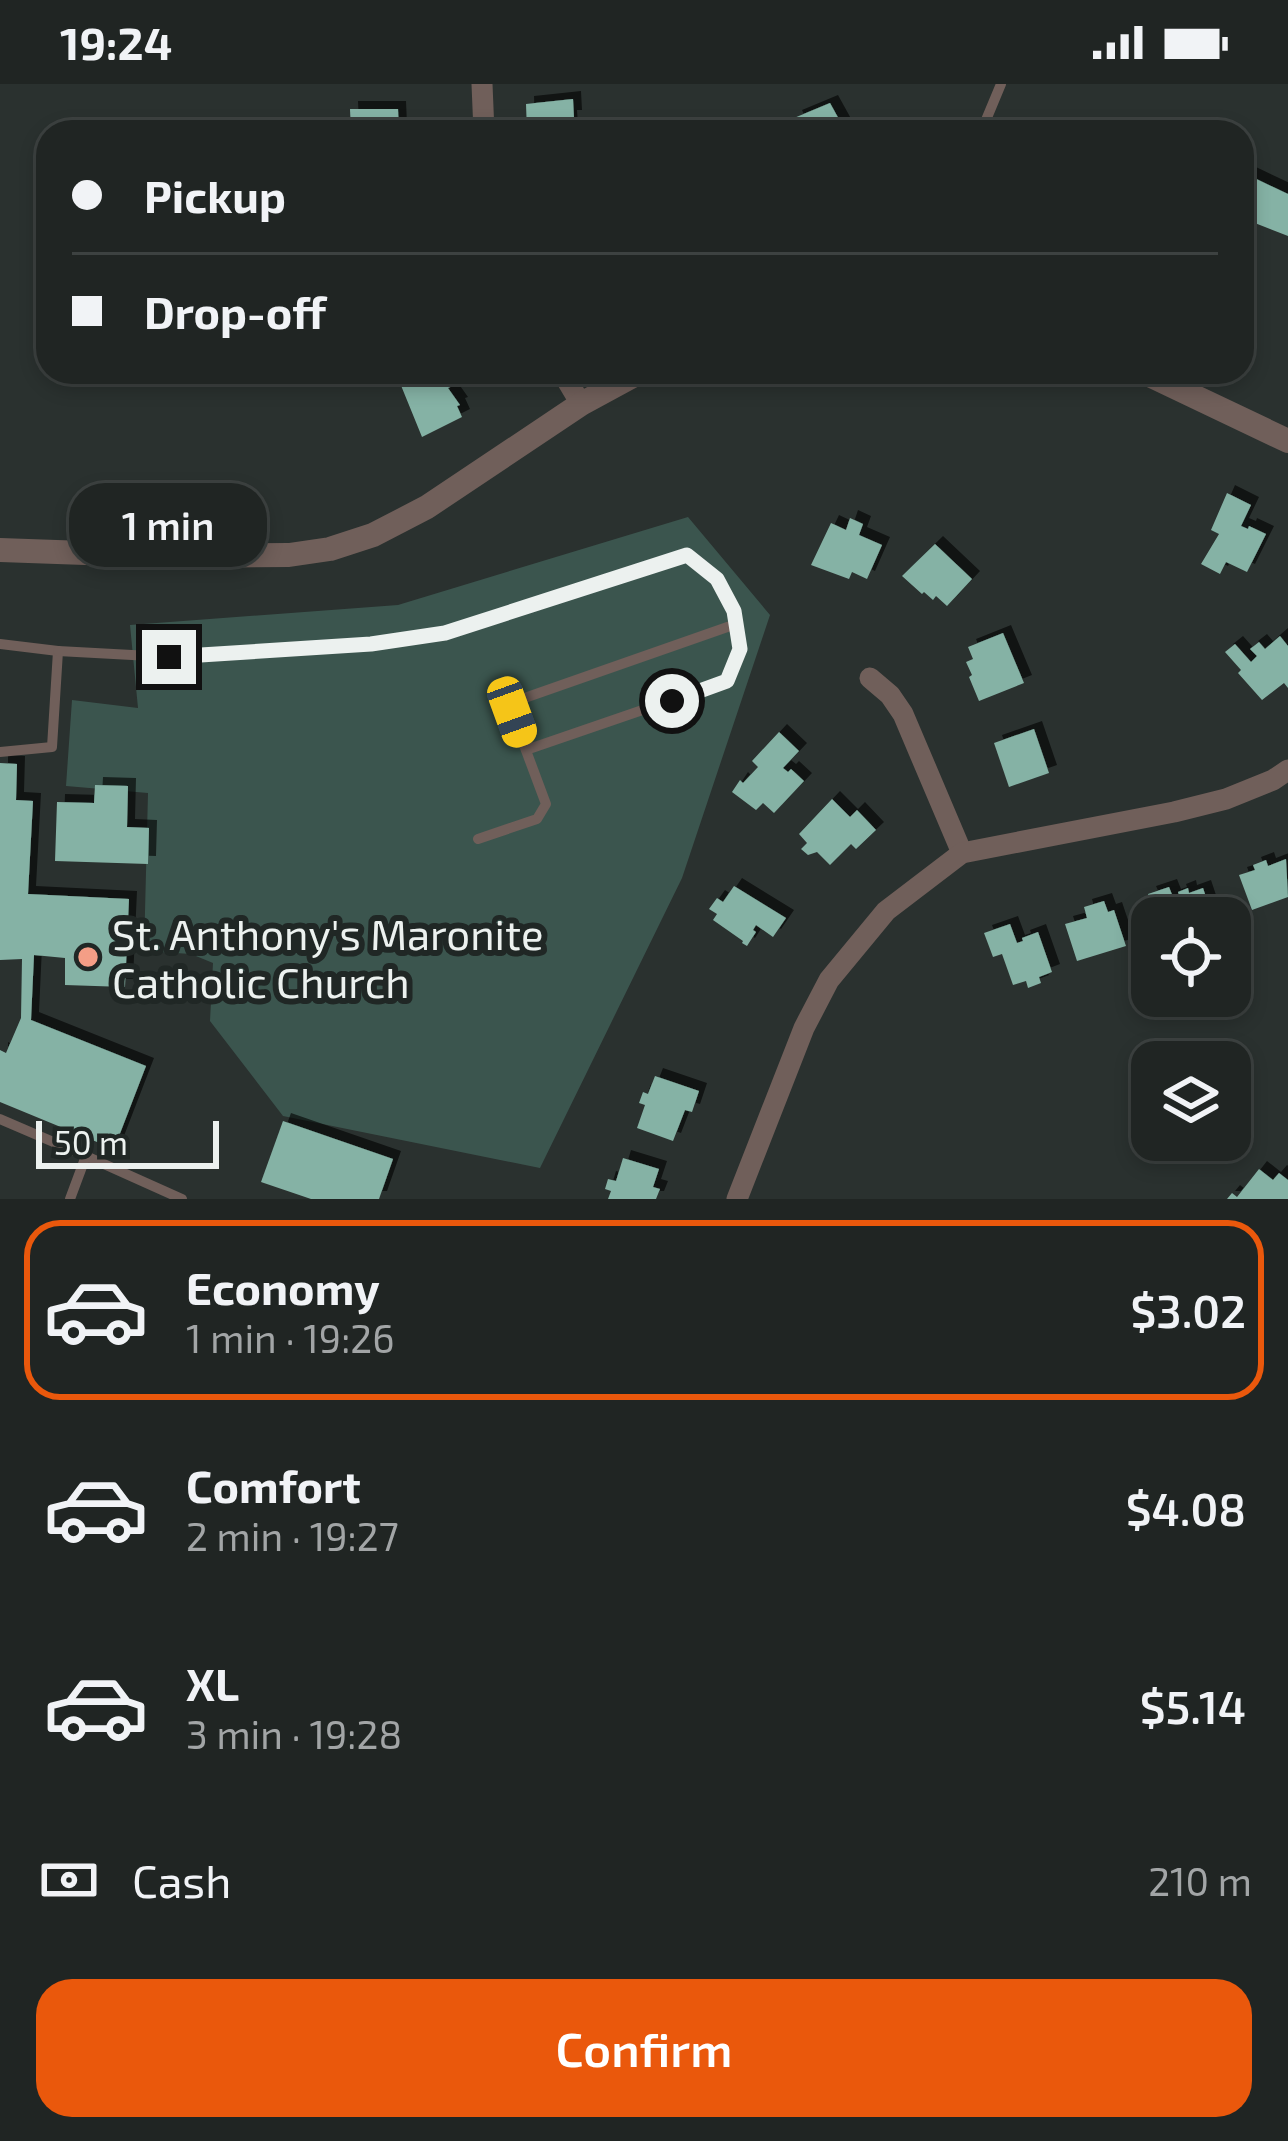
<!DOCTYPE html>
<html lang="en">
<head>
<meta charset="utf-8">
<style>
  body { margin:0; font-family:"Exo 2",sans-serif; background:#282d2b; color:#f1f3f6; height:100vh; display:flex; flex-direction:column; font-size:45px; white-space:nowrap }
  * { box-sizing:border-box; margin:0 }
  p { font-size:39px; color:#a2a5a6 }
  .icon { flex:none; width:66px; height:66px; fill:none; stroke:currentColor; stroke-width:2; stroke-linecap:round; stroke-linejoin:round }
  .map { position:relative; height:1115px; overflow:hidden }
  .sheet { display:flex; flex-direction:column; background:#202523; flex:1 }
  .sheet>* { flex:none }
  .banner { position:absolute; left:36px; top:36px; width:1218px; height:264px; border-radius:36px; box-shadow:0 6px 18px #0003,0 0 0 3px #3d4241; display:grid; align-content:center; height:264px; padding:0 36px; background:#202523 }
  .fabs { position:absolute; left:1131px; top:813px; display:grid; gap:24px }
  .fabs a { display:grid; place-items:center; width:120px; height:120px; border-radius:24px; background:#202523; box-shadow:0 6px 18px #0003,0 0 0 3px #3d4241; font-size:60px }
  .scale { position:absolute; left:36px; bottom:30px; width:183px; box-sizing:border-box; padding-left:12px; border:6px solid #ecf1ef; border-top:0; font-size:33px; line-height:42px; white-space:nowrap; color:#ecf1ef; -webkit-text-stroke:9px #202725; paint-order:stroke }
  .end { position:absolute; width:54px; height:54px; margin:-27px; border:15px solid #ecf1ef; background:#111; box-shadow:0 0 0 6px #111 }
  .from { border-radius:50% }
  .bubble { position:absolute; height:84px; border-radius:36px; background:#202523; box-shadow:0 6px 18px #0003,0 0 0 3px #3d4241; font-size:39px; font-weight:600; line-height:84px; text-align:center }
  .car { position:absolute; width:36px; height:72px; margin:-36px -18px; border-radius:15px; box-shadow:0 0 9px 3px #0007; background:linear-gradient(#f5c518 24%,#345 0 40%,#f5c518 0 76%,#345 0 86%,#f5c518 0) }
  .banner b { display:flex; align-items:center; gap:42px; height:114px; font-size:45px }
  .banner b+b { border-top:3px solid #3d4241 }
  .banner i { width:30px; height:30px; background:#f1f3f6 }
  ul { padding:21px 0 0; list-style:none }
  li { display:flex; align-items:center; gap:36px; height:180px; margin:0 24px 18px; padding:0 12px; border:6px solid transparent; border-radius:36px }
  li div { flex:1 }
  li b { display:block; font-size:45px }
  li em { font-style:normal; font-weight:600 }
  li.on { border-color:#ea580c }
  li>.icon { width:108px; height:108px; stroke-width:1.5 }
  .pay { display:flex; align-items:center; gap:30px; height:132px; padding:0 36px; font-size:45px }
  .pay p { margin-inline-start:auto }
  .action { display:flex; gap:24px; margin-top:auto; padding:24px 36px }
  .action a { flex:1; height:138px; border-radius:36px; background:#ea580c; color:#fff; font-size:48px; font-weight:600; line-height:138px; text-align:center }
  .status { display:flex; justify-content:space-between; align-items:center; height:84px; padding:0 60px; background:#202523; direction:ltr }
  .status svg { height:33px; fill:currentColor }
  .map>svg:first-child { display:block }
</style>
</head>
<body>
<div class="status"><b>19:24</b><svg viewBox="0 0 49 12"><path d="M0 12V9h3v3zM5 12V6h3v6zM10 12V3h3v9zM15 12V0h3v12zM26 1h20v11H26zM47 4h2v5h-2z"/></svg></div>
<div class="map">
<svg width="1288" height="1115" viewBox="0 0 1288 1115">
  <defs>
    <filter id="shadow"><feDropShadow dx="8" dy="-8" stdDeviation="0" flood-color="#0009"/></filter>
  </defs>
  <rect width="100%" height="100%" fill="#2a312f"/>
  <polygon fill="#3b554e" points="688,433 770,531 682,794 540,1084 283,1032 210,937 213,879 191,870 144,867 148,709 66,702 72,616 138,624 130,541 398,521"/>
  <g fill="#85b2a5" filter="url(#shadow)">
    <polygon points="573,15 574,34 569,34 570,48 527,48 526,20"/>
    <polygon points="830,19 846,48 800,48 794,34"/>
    <polygon points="350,25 398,25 399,48 351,48"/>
    <polygon points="1248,91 1288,110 1288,152 1242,134 1242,104"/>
    <polygon points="424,288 452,288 457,300 448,304 460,321 457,322 462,333 422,353 400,299"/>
    <polygon points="1227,409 1251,421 1241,442 1248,445 1249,442 1266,450 1247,488 1226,478 1220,490 1201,480 1219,450 1211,446"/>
    <polygon points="850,434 863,440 859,451 882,461 867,495 852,488 849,495 811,481 831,439 846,446"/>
    <polygon points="935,460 972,495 947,522 936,512 933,516 924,508 922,510 902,492"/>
    <polygon points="1003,549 1024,599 979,617 969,593 972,591 966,578 973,575 968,563"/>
    <polygon points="1280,552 1288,562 1288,604 1284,599 1262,616 1238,589 1241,586 1225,568 1235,560 1251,578 1257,572 1250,565 1259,558 1265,565"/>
    <polygon points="1034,645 1049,689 1009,703 994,659"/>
    <polygon points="779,648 799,667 783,684 788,688 791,685 804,697 774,729 763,719 756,726 732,708 740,696 743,699 758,683 752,677"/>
    <polygon points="0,679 17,680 16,716 33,717 28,810 129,815 125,903 65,901 65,874 34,871 31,936 146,982 114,1065 0,1018 0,966 6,969 21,934 22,875 0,876"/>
    <polygon points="95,701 128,702 127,743 149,744 148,780 55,777 57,718 94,719"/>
    <polygon points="832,715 850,733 857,726 876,746 856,765 851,760 830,781 817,768 808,771 801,765 807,759 799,750"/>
    <polygon points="1286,775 1288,813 1252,826 1239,791 1255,786 1253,781 1266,776 1268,782"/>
    <polygon points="734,802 786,834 773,853 756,841 753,846 756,848 747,862 742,859 743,857 713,836 717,830 709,825 717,814 723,818"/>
    <polygon points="1169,803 1173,813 1179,811 1178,808 1188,804 1189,809 1203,804 1213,834 1159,834 1148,810"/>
    <polygon points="1104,817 1108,828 1114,826 1126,862 1077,877 1065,840 1087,834 1084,823"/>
    <polygon points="1010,840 1017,859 1023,857 1022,854 1038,848 1052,888 1039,893 1041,899 1028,904 1026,897 1013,901 1002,870 993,873 984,849"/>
    <polygon points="655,992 699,1007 692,1028 685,1026 673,1057 637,1044 645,1021 639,1019 643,1008 648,1010"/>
    <polygon points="283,1037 393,1075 379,1115 311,1115 261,1098"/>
    <polygon points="623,1074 659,1085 653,1103 660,1105 656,1115 608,1115 611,1107 605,1105 608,1095 616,1097"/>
    <polygon points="1259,1085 1273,1096 1279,1089 1288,1096 1288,1115 1227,1115 1232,1109 1237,1113"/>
  </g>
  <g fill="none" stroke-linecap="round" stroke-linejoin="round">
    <g stroke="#705f5a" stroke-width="10">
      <polyline points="981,48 1001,0"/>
      <polyline points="0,560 58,567 52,663 0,668"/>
      <polyline points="58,567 169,573 371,559 445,549 687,471 717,495 734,527 740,564 727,597 526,666"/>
      <polyline points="478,755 537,735 546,720 512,629 516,617 736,540"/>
      <polyline points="0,1035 86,1072"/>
      <polyline points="70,1115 86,1072 182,1115"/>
    </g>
    <g stroke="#705f5a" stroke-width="21">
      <polyline points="482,0 484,48"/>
      <polyline points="562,288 581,320"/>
      <polyline points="870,594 890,611 903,630 962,769"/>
      <polyline points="737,1115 804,944 829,896 886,827 962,769 1174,728 1226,715 1273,696 1288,686"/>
    </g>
    <g stroke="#705f5a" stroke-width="24">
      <polyline points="1143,288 1288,357"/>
      <polyline points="0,466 170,472 289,471 330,465 373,451 427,423 581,320 640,288"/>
    </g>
  </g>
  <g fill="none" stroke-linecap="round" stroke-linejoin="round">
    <polyline stroke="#ecf1ef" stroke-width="15" points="169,573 371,560 445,549 687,471 717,495 734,527 740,565 727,597 672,617"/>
  </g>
  <circle fill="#f49e86" stroke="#202725" stroke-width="4.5" cx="88" cy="873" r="12"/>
  <g text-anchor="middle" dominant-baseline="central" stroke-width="12" stroke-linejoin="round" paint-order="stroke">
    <g font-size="42" fill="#ecf1ef" stroke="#202725" text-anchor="start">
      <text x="112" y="849">St. Anthony's Maronite<tspan x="112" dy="48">Catholic Church</tspan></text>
    </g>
  </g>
</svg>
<div class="fabs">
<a><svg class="icon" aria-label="locate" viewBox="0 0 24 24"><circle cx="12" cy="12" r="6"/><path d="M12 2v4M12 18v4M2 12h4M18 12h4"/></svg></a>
<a><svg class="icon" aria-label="layers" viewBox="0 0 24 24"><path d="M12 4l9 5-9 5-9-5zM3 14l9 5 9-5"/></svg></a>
</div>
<div class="scale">50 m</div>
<i class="end from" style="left:672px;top:617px"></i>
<i class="end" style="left:169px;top:573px"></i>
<div class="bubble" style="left:69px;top:399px;width:198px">1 min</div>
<i class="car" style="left:512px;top:628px;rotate:160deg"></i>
<div class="banner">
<b><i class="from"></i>Pickup</b>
<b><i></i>Drop-off</b>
</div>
</div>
<section class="sheet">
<ul>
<li class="on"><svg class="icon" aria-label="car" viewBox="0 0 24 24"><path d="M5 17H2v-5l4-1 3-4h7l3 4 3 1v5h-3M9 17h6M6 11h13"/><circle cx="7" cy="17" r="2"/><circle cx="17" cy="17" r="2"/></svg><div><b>Economy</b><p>1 min · 19:26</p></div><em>$3.02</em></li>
<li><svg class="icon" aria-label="car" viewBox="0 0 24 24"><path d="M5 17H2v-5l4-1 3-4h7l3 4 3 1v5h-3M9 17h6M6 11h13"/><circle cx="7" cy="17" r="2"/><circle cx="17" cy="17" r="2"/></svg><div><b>Comfort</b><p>2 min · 19:27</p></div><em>$4.08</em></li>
<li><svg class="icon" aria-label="car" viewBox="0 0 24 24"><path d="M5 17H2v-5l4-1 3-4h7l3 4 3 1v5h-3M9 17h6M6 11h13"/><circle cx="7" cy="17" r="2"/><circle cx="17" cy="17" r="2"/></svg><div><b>XL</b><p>3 min · 19:28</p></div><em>$5.14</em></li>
</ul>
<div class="pay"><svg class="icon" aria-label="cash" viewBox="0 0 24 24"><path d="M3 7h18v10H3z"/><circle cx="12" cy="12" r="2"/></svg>Cash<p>210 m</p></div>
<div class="action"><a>Confirm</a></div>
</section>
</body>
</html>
